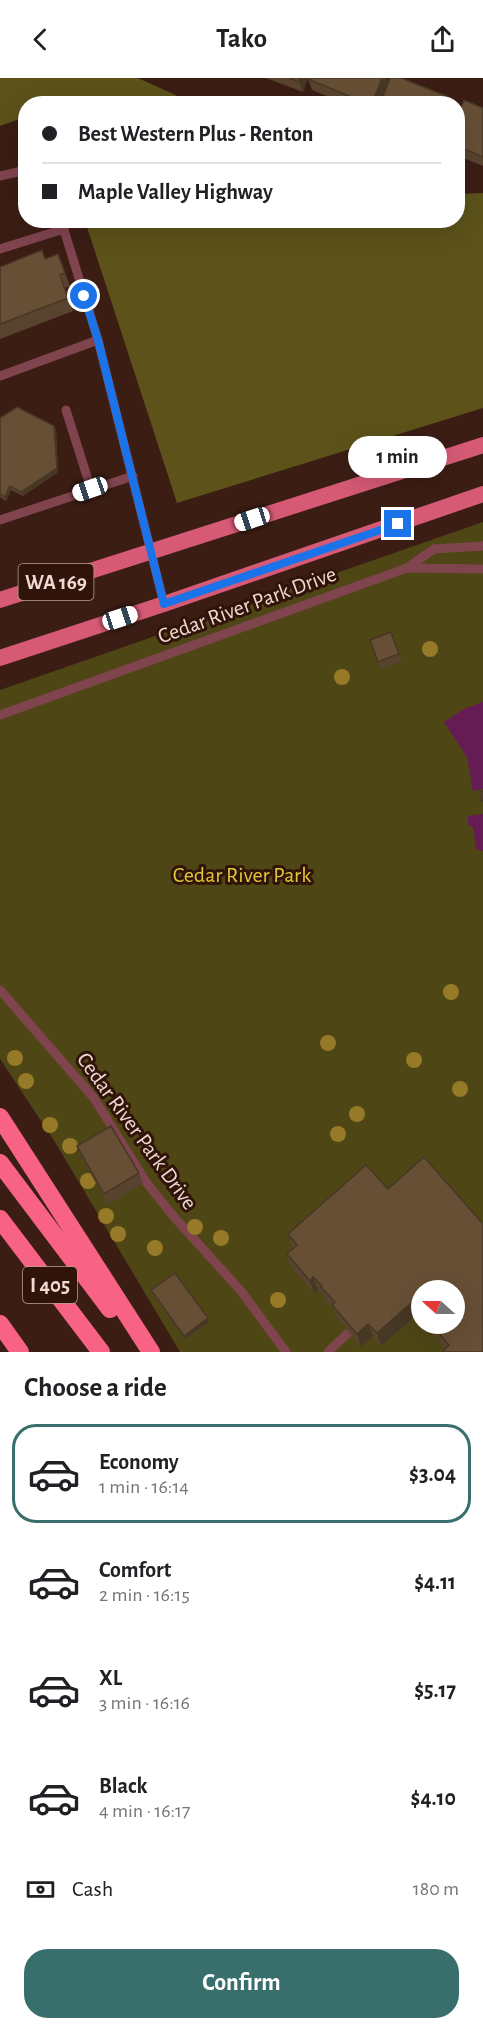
<!DOCTYPE html>
<html lang="en">
<head>
<meta charset="utf-8">
<style>
  body { margin:0; font-family:"Alegreya Sans",sans-serif; background:#f2f2f2; color:#202124; height:100vh; display:flex; flex-direction:column; font-size:22px; white-space:nowrap }
  * { box-sizing:border-box; margin:0 }
  p { font-size:20px; color:#757577 }
  .icon { flex:none; width:33px; height:33px; fill:none; stroke:currentColor; stroke-width:2; stroke-linecap:round; stroke-linejoin:round }
  .map { position:relative; height:1274px; overflow:hidden }
  .drawer { display:flex; flex-direction:column; background:#fff; flex:1 }
  .drawer>* { flex:none }
  .banner { position:absolute; left:18px; top:18px; width:447px; height:132px; border-radius:24px; box-shadow:0 6px 24px #0002; display:grid; align-content:center; height:132px; padding:0 24px; background:#fff }
  .needle { width:39px; rotate:291deg }
  .buttons { position:absolute; left:411px; top:1202px; display:grid; gap:12px }
  .buttons a { display:grid; place-items:center; width:54px; height:54px; border-radius:50%; background:#fff; box-shadow:0 6px 24px #0002; font-size:30px }
  .end { position:absolute; width:27px; height:27px; margin:-14px; border:8px solid #1a73e8; background:#fff; box-shadow:0 0 0 3px #fff }
  .from { border-radius:50% }
  .bubble { position:absolute; height:42px; border-radius:21px; background:#fff; box-shadow:0 6px 24px #0002; font-size:20px; font-weight:700; line-height:42px; text-align:center }
  .car { position:absolute; width:18px; height:36px; margin:-18px -9px; border-radius:8px; box-shadow:0 0 4px 2px #0007; background:linear-gradient(#fff 24%,#345 0 40%,#fff 0 76%,#345 0 86%,#fff 0) }
  .banner b { display:flex; align-items:center; gap:21px; height:57px; font-size:22px }
  .banner b+b { border-top:2px solid #e0e0e0 }
  .banner i { width:15px; height:15px; background:#202124 }
  ul { padding:0; list-style:none }
  li { display:flex; align-items:center; gap:18px; height:99px; margin:0 12px 9px; padding:0 12px; border:3px solid transparent; border-radius:24px }
  li div { flex:1 }
  li b { display:block; font-size:22px }
  li em { font-style:normal; font-weight:700 }
  li.selected { border-color:#386f6c }
  li>.icon { width:54px; height:54px; stroke-width:1.5 }
  h2 { padding:0 24px; font-size:27px; line-height:72px }
  .pay { display:flex; align-items:center; gap:15px; height:66px; padding:0 24px; font-size:22px }
  .pay p { margin-inline-start:auto }
  .primary-button { display:flex; gap:12px; margin-top:auto; padding:12px 24px }
  .primary-button a { flex:1; height:69px; border-radius:24px; background:#386f6c; color:#fff; font-size:24px; font-weight:700; line-height:69px; text-align:center }
  header { display:flex; justify-content:space-between; align-items:center; height:78px; padding:0 24px; background:#fff; font-size:27px; font-weight:700 }
  .map>svg:first-child { display:block }
</style>
</head>
<body>
<header><svg class="icon" aria-label="back" viewBox="0 0 24 24"><path d="M15 5l-7 7 7 7"/></svg>Tako<svg class="icon" aria-label="share" viewBox="0 0 24 24"><path d="M12 15V3M7 8l5-5 5 5M5 13v7h14v-7"/></svg></header>
<div class="map">
<svg width="483" height="1274" viewBox="0 0 483 1274">
  <rect width="100%" height="100%" fill="#3b1d14"/>
  <path fill="#4f4616" fill-rule="evenodd" d="M483,444V1274H180L55,1064L0,981V612ZM422,1212H454V1245H422Z"/>
  <g fill="#5c521a">
    <polygon points="0,0 138,0 193,25 26,26 25,39 0,48"/>
    <polygon points="483,115 483,330 177,425 85,143 458,142 458,116"/>
  </g>
  <g fill="#651b54">
    <polygon points="483,624 483,711 473,713 467,679 444,644 464,631"/>
    <polygon points="483,736 483,773 476,771 473,749 468,747 468,738"/>
  </g>
  <g fill="none" stroke-linecap="round" stroke-linejoin="round">
    <g stroke="#80444f" stroke-width="9">
      <polyline points="0,98 26,92"/>
      <polyline points="61,142 98,262 164,526"/>
      <polyline points="0,171 64,151"/>
      <polyline points="0,298 98,262"/>
      <polyline points="66,332 91,411"/>
      <polyline points="0,442 133,398"/>
      <polyline points="483,468 434,471 407,490 483,491"/>
      <polyline points="0,637 407,490"/>
      <polyline points="0,912 94,1020 146,1104 174,1139 241,1213 286,1274"/>
      <polyline points="328,1274 349,1254"/>
    </g>
    <g stroke="#d65a76" stroke-width="16">
      <polyline points="0,522 483,367"/>
      <polyline points="0,580 164,526 483,416"/>
    </g>
    <g stroke="#f86285" stroke-width="18">
      <polyline points="0,1039 151,1274"/>
      <polyline points="0,1085 110,1231"/>
      <polyline points="0,1141 101,1274"/>
      <polyline points="0,1246 20,1274"/>
    </g>
  </g>
  <g fill="#967a27">
    <circle cx="430" cy="571" r="8"/>
    <circle cx="342" cy="599" r="8"/>
    <circle cx="451" cy="914" r="8"/>
    <circle cx="328" cy="965" r="8"/>
    <circle cx="15" cy="980" r="8"/>
    <circle cx="414" cy="982" r="8"/>
    <circle cx="26" cy="1003" r="8"/>
    <circle cx="460" cy="1011" r="8"/>
    <circle cx="357" cy="1036" r="8"/>
    <circle cx="50" cy="1047" r="8"/>
    <circle cx="338" cy="1056" r="8"/>
    <circle cx="70" cy="1068" r="8"/>
    <circle cx="88" cy="1103" r="8"/>
    <circle cx="106" cy="1138" r="8"/>
    <circle cx="195" cy="1149" r="8"/>
    <circle cx="118" cy="1156" r="8"/>
    <circle cx="221" cy="1160" r="8"/>
    <circle cx="155" cy="1170" r="8"/>
    <circle cx="278" cy="1222" r="8"/>
  </g>
  <g fill="#58442e">
    <polygon points="266,0 308,0 303,14"/>
    <polygon points="308,1 388,4 380,26 346,26 312,12"/>
    <polygon points="483,30 483,88 461,79 458,69 461,60 458,59 458,37"/>
    <polygon points="58,176 70,208 65,210 73,233 0,261 0,189 45,181"/>
    <polygon points="0,340 54,348 56,352 58,394 23,418 11,412 6,423 0,419"/>
    <polygon points="391,554 402,583 381,591 370,562"/>
    <polygon points="77,1068 139,1095 143,1106 108,1126 81,1079"/>
    <polygon points="366,1087 483,1274 445,1271 440,1265 436,1252 438,1250 434,1245 454,1245 422,1212 422,1232 381,1268 373,1258 361,1269 337,1240 333,1230 325,1222 324,1218 318,1212 314,1215 291,1189 287,1176 293,1170 288,1156"/>
    <polygon points="151,1212 208,1240 209,1244 185,1261 152,1216"/>
  </g>
  <g fill="#473725">
    <polygon points="300,0 308,0 303,14 299,4"/>
    <polygon points="382,0 387,0 389,4 380,26 372,26"/>
    <polygon points="54,348 56,352 58,394 23,418 21,414"/>
    <polygon points="10,408 11,412 6,423 5,419"/>
    <polygon points="313,1199 318,1212 314,1215 310,1203"/>
    <polygon points="418,1219 422,1229 422,1232 381,1268 377,1255"/>
    <polygon points="208,1240 209,1244 185,1261 184,1258"/>
    <polygon points="368,1246 373,1258 361,1269 357,1256"/>
  </g>
  <g fill="#664f35" stroke="#473725" stroke-width="1.5">
    <polygon points="289,0 300,0 299,4"/>
    <polygon points="309,0 382,0 372,26 368,26 308,1"/>
    <polygon points="390,0 401,0 451,20 449,26 380,26"/>
    <polygon points="464,22 483,30 483,79 458,68 464,52 458,50 458,37"/>
    <polygon points="42,172 45,181 58,176 65,195 60,197 68,220 0,246 0,189"/>
    <polygon points="17,329 54,348 57,390 21,414 10,408 5,419 0,416 0,340"/>
    <polygon points="391,554 399,576 378,584 370,562"/>
    <polygon points="483,713 483,723 482,723 480,714"/>
    <polygon points="111,1048 139,1095 104,1116 77,1068"/>
    <polygon points="424,1079 483,1146 483,1274 442,1274 449,1267 436,1252 442,1247 441,1245 454,1245 454,1212 422,1212 422,1223 418,1219 377,1255 368,1246 357,1256 332,1227 335,1224 321,1209 322,1208 313,1199 310,1203 287,1176 297,1167 288,1156 366,1087 388,1111"/>
    <polygon points="175,1195 208,1240 184,1258 151,1212"/>
  </g>
  <g fill="none" stroke-linecap="round" stroke-linejoin="round">
    <polyline stroke="#1a73e8" stroke-width="8" points="84,218 98,262 164,526 398,446"/>
  </g>
  <g text-anchor="middle" dominant-baseline="central" stroke-width="6" stroke-linejoin="round" paint-order="stroke">
    <g fill="#30140a" stroke="#b69f97" stroke-width="1.5">
      <rect x="18.5" y="486" width="75" height="36" rx="4.5"/>
      <rect x="23" y="1189" width="54" height="36" rx="4.5"/>
    </g>
    <g font-size="21" font-weight="bold" fill="#efdad3">
      <text x="56" y="504">WA 169</text>
      <text x="50" y="1207">I 405</text>
    </g>
    <g font-size="22" fill="#efdad3" stroke="#30140a">
      <text transform="translate(247 527) rotate(-20)">Cedar River Park Drive</text>
      <text transform="translate(137 1053) rotate(54)">Cedar River Park Drive</text>
    </g>
    <g font-size="22" fill="#e0c737" stroke="#30140a">
      <text x="242" y="797">Cedar River Park</text>
    </g>
  </g>
</svg>
<div class="buttons">
<a><svg class="needle" viewBox="-14 -14 28 28"><path d="M0-13l5 13h-10z" fill="#e53935"/><path d="M0 13l5-13h-10z" fill="#757577"/></svg></a>
</div>
<i class="end from" style="left:84px;top:218px"></i>
<i class="end" style="left:398px;top:446px"></i>
<div class="bubble" style="left:348px;top:358px;width:99px">1 min</div>
<i class="car" style="left:90px;top:411px;rotate:251deg"></i>
<i class="car" style="left:252px;top:441px;rotate:252deg"></i>
<i class="car" style="left:120px;top:540px;rotate:72deg"></i>
<div class="banner">
<b><i class="from"></i>Best Western Plus - Renton</b>
<b><i></i>Maple Valley Highway</b>
</div>
</div>
<section class="drawer">
<h2>Choose a ride</h2>
<ul>
<li class="selected"><svg class="icon" aria-label="car" viewBox="0 0 24 24"><path d="M5 17H2v-5l4-1 3-4h7l3 4 3 1v5h-3M9 17h6M6 11h13"/><circle cx="7" cy="17" r="2"/><circle cx="17" cy="17" r="2"/></svg><div><b>Economy</b><p>1 min · 16:14</p></div><em>$3.04</em></li>
<li><svg class="icon" aria-label="car" viewBox="0 0 24 24"><path d="M5 17H2v-5l4-1 3-4h7l3 4 3 1v5h-3M9 17h6M6 11h13"/><circle cx="7" cy="17" r="2"/><circle cx="17" cy="17" r="2"/></svg><div><b>Comfort</b><p>2 min · 16:15</p></div><em>$4.11</em></li>
<li><svg class="icon" aria-label="car" viewBox="0 0 24 24"><path d="M5 17H2v-5l4-1 3-4h7l3 4 3 1v5h-3M9 17h6M6 11h13"/><circle cx="7" cy="17" r="2"/><circle cx="17" cy="17" r="2"/></svg><div><b>XL</b><p>3 min · 16:16</p></div><em>$5.17</em></li>
<li><svg class="icon" aria-label="car" viewBox="0 0 24 24"><path d="M5 17H2v-5l4-1 3-4h7l3 4 3 1v5h-3M9 17h6M6 11h13"/><circle cx="7" cy="17" r="2"/><circle cx="17" cy="17" r="2"/></svg><div><b>Black</b><p>4 min · 16:17</p></div><em>$4.10</em></li>
</ul>
<div class="pay"><svg class="icon" aria-label="cash" viewBox="0 0 24 24"><path d="M3 7h18v10H3z"/><circle cx="12" cy="12" r="2"/></svg>Cash<p>180 m</p></div>
<div class="primary-button"><a>Confirm</a></div>
</section>
</body>
</html>
